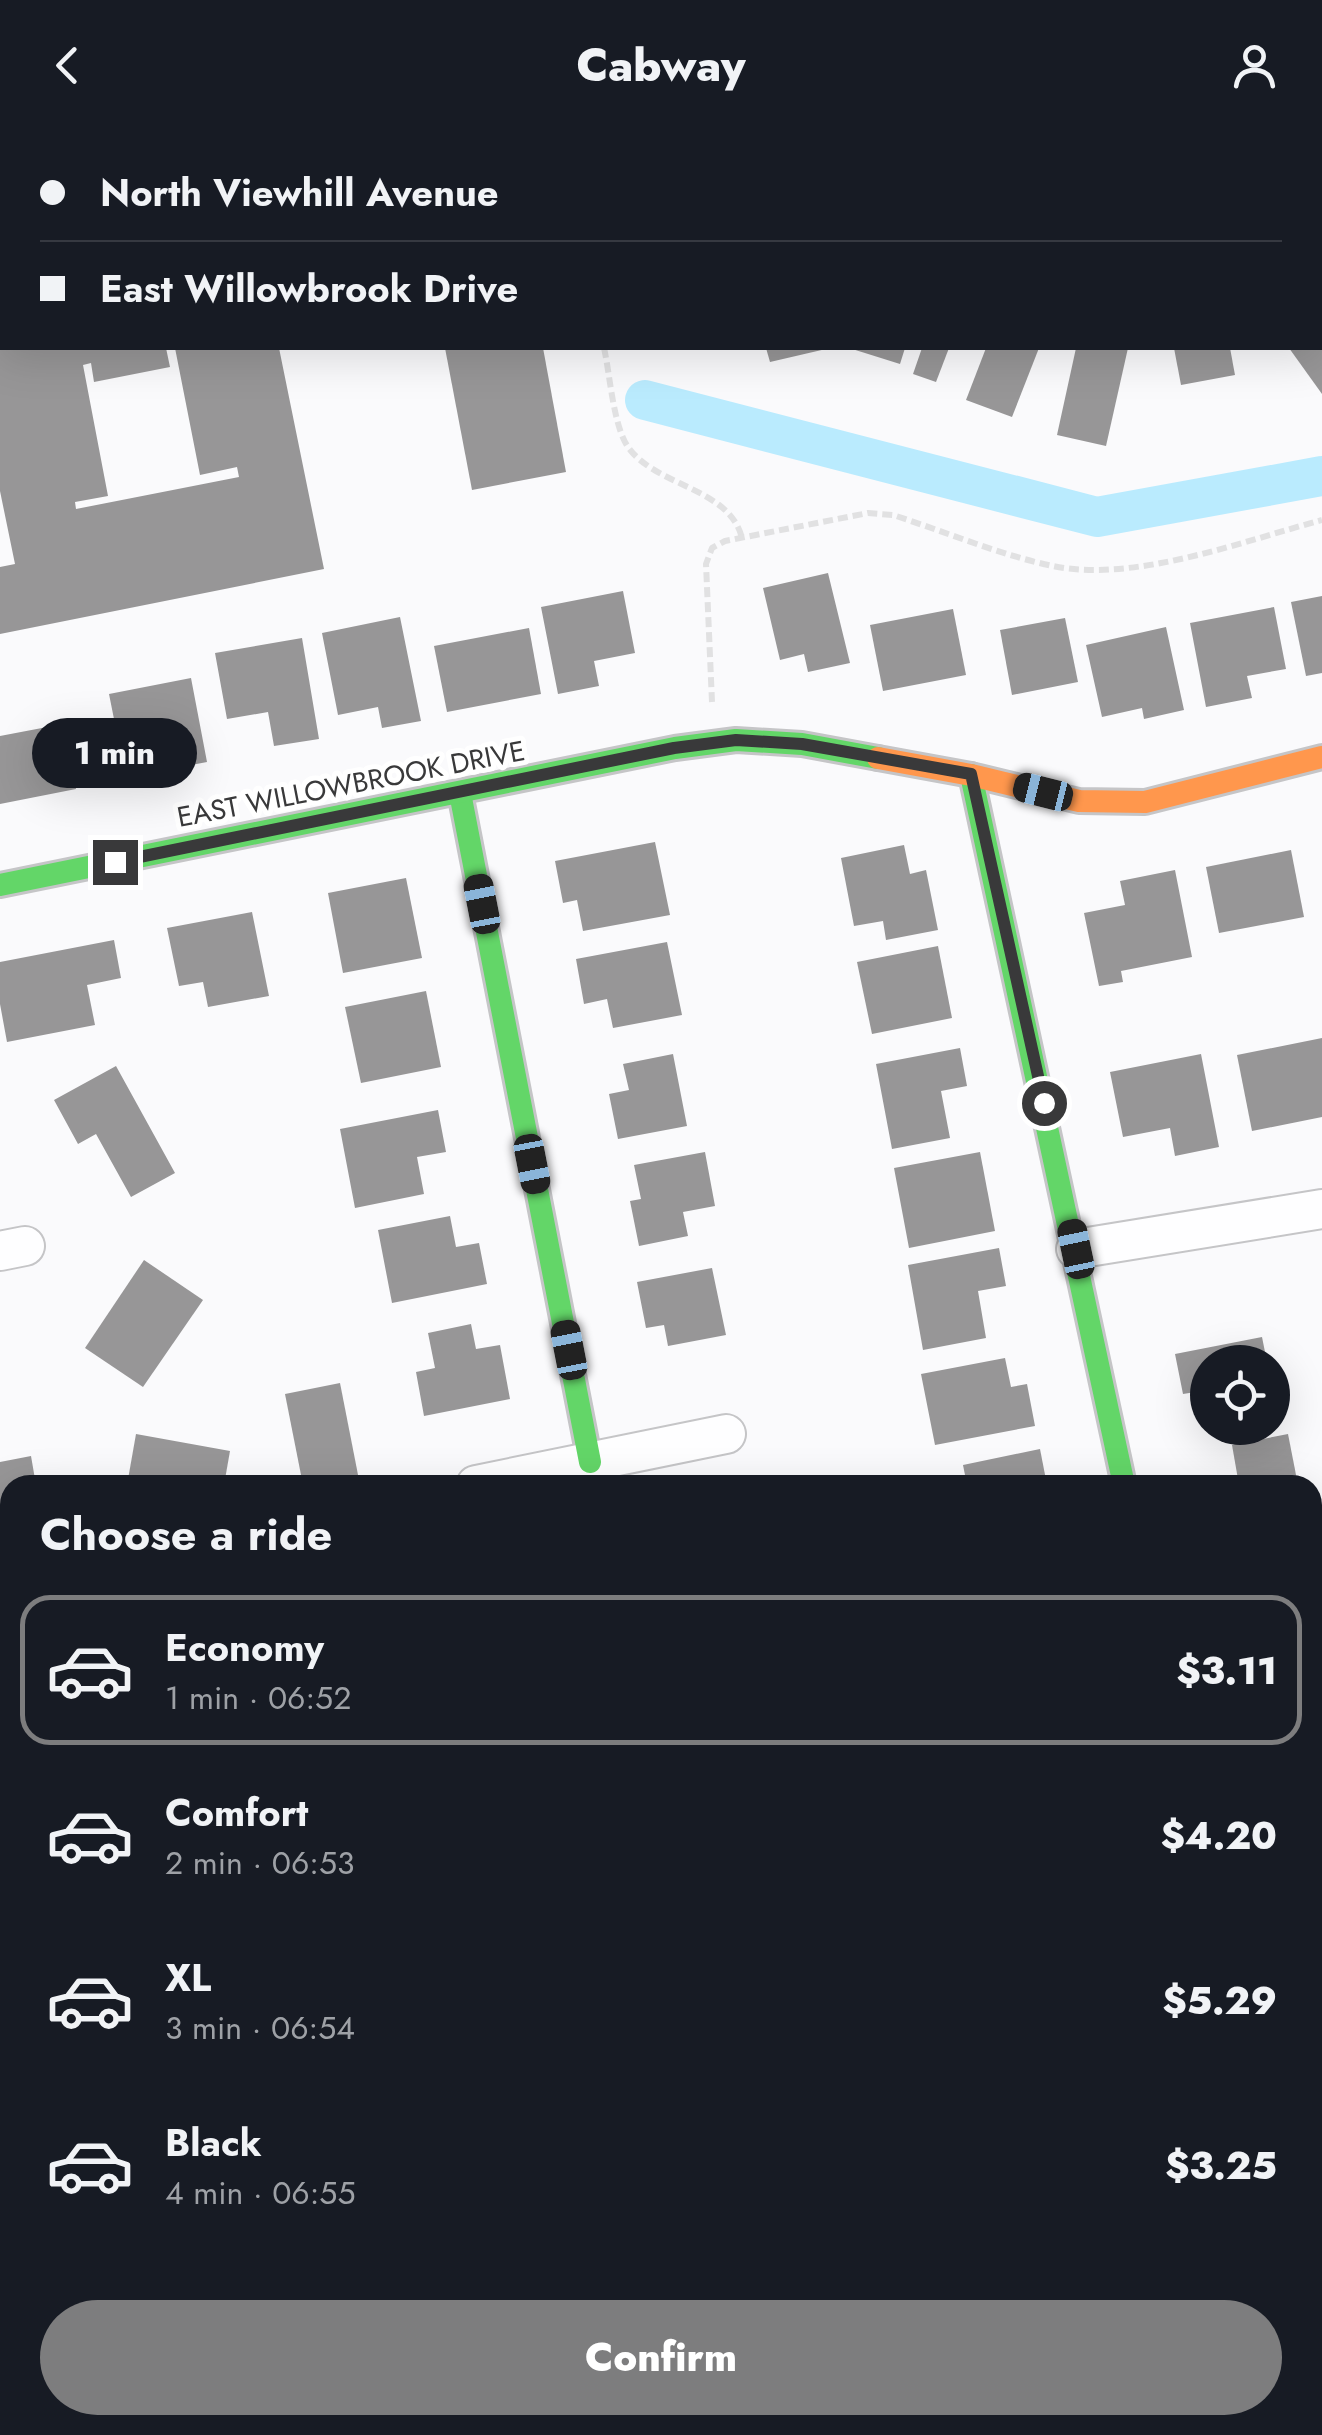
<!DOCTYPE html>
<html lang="en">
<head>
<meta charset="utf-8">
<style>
  body { margin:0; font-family:Jost,sans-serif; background:#242831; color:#f1f3f6; height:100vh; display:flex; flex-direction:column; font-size:38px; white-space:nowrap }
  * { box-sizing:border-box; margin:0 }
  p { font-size:32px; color:#9ea1a6 }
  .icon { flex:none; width:55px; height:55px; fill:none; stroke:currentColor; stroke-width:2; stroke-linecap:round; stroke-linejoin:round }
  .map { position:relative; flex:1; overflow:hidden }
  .details { position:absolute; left:0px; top:1345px; width:1322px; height:960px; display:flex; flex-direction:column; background:#171b24; border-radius:30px 30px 0 0; box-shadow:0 10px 40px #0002 }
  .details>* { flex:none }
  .guide { position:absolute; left:0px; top:0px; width:1322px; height:220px; box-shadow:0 10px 40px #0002; display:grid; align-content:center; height:220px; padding:0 40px; background:#171b24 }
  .fabs { position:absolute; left:1190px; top:1215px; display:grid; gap:20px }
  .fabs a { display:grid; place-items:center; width:100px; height:100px; border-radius:50%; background:#171b24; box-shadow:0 10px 40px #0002; font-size:50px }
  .end { position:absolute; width:45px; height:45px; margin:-22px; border:12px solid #39393a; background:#fff; box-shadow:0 0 0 5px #fff }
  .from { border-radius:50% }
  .bubble { position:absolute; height:70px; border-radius:35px; background:#171b24; box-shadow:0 10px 40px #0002; font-size:32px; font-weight:800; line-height:70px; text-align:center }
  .car { position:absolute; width:30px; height:60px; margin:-30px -15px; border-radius:12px; box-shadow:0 0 8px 2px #0007; background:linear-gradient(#222 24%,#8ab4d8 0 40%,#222 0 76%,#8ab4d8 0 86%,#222 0) }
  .guide b { display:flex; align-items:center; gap:35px; height:95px; font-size:38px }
  .guide b+b { border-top:2px solid #363941 }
  .guide i { width:25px; height:25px; background:#f1f3f6 }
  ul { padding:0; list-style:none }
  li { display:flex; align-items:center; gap:30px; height:150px; margin:0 20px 15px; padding:0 20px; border:5px solid transparent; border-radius:30px }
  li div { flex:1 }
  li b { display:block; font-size:38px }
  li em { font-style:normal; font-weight:800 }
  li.active { border-color:#7d7d7e }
  li>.icon { width:90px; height:90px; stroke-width:1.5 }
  h2 { padding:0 40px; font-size:45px; line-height:120px }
  .button { display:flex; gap:20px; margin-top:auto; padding:20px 40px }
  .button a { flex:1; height:115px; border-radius:60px; background:#7d7d7e; color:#fff; font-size:40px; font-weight:800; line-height:115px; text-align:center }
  header { display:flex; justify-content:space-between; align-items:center; height:130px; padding:0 40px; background:#171b24; font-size:45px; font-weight:800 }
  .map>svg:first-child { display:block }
</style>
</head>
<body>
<header><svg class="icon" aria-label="back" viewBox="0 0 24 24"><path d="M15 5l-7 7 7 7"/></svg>Cabway<svg class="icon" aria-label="person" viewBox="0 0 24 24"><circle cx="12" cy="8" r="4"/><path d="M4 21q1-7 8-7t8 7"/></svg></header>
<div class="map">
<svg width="1322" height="2305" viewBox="0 0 1322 2305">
  <rect width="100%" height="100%" fill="#fafafc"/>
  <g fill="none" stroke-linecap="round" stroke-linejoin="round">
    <polyline stroke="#baebfe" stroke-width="40" points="645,270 1097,387 1322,346"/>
  </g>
  <g fill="#979697">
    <polygon points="0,218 166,218 170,237 94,252 91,233 83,235 108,366 75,372 76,379 239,347 237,337 200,345 175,218 279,218 324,439 0,504 0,437 15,434 0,361"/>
    <polygon points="445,218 543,218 566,342 472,360"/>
    <polygon points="766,218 826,218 826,219 770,232"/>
    <polygon points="849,218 905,218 900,234"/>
    <polygon points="922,218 949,218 936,252 913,244"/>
    <polygon points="986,218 1039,218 1012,287 966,270"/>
    <polygon points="1076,218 1128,218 1106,316 1057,305"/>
    <polygon points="1174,218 1230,218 1235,245 1181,255"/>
    <polygon points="1289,218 1322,218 1322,264"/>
    <polygon points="828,443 850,533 808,542 804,524 780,530 763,458"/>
    <polygon points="623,461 635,523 594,531 599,556 558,564 541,477"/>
    <polygon points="1322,466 1322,543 1306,546 1291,472"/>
    <polygon points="1274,477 1286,539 1247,546 1252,568 1206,577 1190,493"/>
    <polygon points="953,479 966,545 883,561 870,495"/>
    <polygon points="400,487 421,591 382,598 378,577 338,585 322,503"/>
    <polygon points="1065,488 1078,552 1012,565 1000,500"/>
    <polygon points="1166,497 1184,580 1144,589 1142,578 1102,587 1086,515"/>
    <polygon points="529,498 541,564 447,582 434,516"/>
    <polygon points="302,508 319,609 274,616 268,582 227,589 215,523"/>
    <polygon points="191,548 207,632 165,640 161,621 122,629 109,564"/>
    <polygon points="63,594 76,659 0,674 0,606"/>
    <polygon points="655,712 670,785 583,801 577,770 563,773 555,731"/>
    <polygon points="904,715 910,744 926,740 938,800 886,810 883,791 854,796 841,728"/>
    <polygon points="1291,720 1304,787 1219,803 1206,737"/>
    <polygon points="1175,740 1192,827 1121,841 1123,852 1099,856 1084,783 1125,775 1120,751"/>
    <polygon points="406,748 422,828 343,843 328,763"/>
    <polygon points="252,782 269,866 208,877 203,852 179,856 167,798"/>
    <polygon points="114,810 121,848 87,855 95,895 7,912 0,874 0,832"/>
    <polygon points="667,812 682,885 613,898 607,869 584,874 576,829"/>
    <polygon points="938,816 952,888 872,904 857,832"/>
    <polygon points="426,861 441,937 361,953 345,877"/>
    <polygon points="1322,908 1322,987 1252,1001 1237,925"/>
    <polygon points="960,918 967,956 941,961 950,1008 892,1019 876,934"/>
    <polygon points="673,924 687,996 618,1009 609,964 629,960 623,934"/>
    <polygon points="1201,924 1219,1017 1175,1026 1170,998 1123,1007 1110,942"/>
    <polygon points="116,936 175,1043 131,1067 96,1004 78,1014 54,970"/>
    <polygon points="438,980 446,1022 417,1027 424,1064 355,1078 340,999"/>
    <polygon points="705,1022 715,1076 683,1082 688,1106 639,1116 630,1071 641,1069 634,1035"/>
    <polygon points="980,1022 995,1101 909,1118 894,1038"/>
    <polygon points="450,1086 456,1117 479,1113 487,1154 392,1173 378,1100"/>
    <polygon points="999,1118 1006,1156 978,1161 986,1208 923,1220 908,1135"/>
    <polygon points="144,1130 203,1170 143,1257 85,1218"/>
    <polygon points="712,1138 726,1205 668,1216 664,1195 646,1198 637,1152"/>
    <polygon points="471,1194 476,1219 500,1215 510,1269 424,1286 416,1242 435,1238 428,1203"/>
    <polygon points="1262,1207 1267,1232 1208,1232 1208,1260 1183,1264 1175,1224"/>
    <polygon points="1005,1228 1011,1257 1027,1254 1035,1296 935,1315 921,1244"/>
    <polygon points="340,1253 360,1355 303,1355 285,1264"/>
    <polygon points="136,1304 230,1321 224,1355 127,1355"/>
    <polygon points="1288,1304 1298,1355 1239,1355 1232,1315"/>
    <polygon points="1040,1319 1047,1355 967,1355 963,1335"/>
    <polygon points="31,1326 36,1355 10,1355 10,1381 0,1383 0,1332"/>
    <polygon points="1319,1508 1322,1595 1312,1597 1312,1509"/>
    <polygon points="10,1560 10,1651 0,1653 0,1562"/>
    <polygon points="1322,1611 1322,1684 1312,1686 1312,1613"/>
    <polygon points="1322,1729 1322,1802 1312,1803 1312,1730"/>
    <polygon points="10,2039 10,2112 0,2114 0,2041"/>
    <polygon points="1314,2189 1322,2237 1312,2239 1312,2190"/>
    <polygon points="614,2295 690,2295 692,2305 616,2305"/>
    <polygon points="845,2295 960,2295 961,2305 847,2305"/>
  </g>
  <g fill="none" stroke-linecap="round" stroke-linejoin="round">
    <defs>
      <polyline id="lane" points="64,2295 66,2305"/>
      <g id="street">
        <polyline points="1076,1119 1322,1079"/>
        <polyline points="0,1121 25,1116"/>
        <polyline points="476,1355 726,1304"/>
        <polyline points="0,1485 10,1483"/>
        <polyline points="1312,1885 1322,1885"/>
        <polyline points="0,1960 10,1958"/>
        <polyline points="310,2295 312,2305"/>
        <polyline points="764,2295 765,2305"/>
      </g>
      <g id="fast">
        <polyline points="971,645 1124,1355"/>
        <polyline points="460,663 590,1332"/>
        <polyline points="0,755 675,618 736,610 802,614 878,628"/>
      </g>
      <polyline id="slow" points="878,628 971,645 1079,671 1145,672 1322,627"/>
    </defs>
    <use href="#lane" stroke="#c5c5c7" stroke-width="25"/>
    <use href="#street" stroke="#c5c5c7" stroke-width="42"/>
    <use href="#fast" stroke="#c5c5c7" stroke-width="28"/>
    <use href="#slow" stroke="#c5c5c7" stroke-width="28"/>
    <g stroke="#e1e1e2" stroke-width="6" stroke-dasharray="10 5" stroke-linecap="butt">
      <polyline points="561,0 562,2"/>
      <polyline points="24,2 26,0"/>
      <path d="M604,218C610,244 613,295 628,317C656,357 729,357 742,408"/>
      <path d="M712,572L706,434L712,418L725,411L868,383L893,385C943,401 1003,426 1053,436C1134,453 1243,411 1322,390"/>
    </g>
    <use href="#lane" stroke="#fefeff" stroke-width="20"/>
    <use href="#street" stroke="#fefeff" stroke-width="38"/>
    <use href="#fast" stroke="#63d668" stroke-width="22"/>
    <use href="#slow" stroke="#ff974d" stroke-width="22"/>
  </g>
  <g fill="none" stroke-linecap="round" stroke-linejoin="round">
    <polyline stroke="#39393a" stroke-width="12" points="115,732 674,618 736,610 802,614 971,644 1044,973"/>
  </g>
  <g text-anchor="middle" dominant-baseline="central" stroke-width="10" stroke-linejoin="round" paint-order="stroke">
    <g font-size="28" fill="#39393a" stroke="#fff">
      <text transform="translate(351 654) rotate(-11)">EAST WILLOWBROOK DRIVE</text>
    </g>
  </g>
</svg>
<div class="fabs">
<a><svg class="icon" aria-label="locate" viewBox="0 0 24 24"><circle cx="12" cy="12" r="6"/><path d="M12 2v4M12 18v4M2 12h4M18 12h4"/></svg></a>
</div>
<i class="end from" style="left:1044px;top:973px"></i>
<i class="end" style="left:115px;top:732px"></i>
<div class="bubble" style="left:32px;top:588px;width:165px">1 min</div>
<i class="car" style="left:1043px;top:662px;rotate:284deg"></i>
<i class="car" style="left:482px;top:774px;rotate:349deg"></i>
<i class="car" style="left:532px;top:1034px;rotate:169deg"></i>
<i class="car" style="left:1076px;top:1119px;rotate:348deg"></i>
<i class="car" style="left:569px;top:1220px;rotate:349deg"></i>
<div class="guide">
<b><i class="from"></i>North Viewhill Avenue</b>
<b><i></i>East Willowbrook Drive</b>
</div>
<section class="details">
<h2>Choose a ride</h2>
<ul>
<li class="active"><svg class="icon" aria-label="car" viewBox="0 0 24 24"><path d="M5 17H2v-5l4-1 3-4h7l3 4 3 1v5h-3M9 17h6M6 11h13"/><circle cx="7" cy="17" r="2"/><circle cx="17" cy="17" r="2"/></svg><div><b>Economy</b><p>1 min · 06:52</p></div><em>$3.11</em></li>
<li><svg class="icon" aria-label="car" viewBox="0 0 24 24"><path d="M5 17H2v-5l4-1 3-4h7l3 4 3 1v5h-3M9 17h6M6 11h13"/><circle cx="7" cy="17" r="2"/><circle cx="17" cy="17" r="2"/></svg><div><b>Comfort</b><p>2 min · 06:53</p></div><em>$4.20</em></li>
<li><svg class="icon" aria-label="car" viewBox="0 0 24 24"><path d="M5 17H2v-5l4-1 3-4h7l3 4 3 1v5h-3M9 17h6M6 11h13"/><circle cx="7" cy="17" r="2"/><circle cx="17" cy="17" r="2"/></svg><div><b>XL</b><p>3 min · 06:54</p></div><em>$5.29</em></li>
<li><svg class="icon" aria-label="car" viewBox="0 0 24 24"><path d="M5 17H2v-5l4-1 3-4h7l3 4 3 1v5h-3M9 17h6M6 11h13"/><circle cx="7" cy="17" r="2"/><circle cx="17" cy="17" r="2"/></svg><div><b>Black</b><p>4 min · 06:55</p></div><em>$3.25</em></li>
</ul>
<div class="button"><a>Confirm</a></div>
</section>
</div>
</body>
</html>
